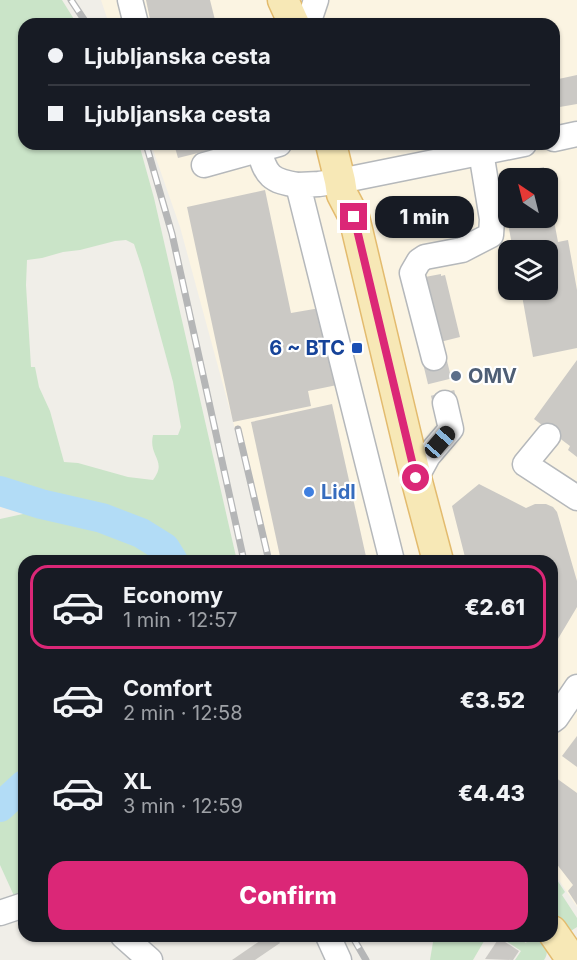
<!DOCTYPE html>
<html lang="en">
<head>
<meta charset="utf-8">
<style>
  body { margin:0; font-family:Inter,sans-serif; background:#20242c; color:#f1f3f6; height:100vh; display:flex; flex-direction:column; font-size:22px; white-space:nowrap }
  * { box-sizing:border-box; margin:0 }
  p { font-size:20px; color:#9ea1a6 }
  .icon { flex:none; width:33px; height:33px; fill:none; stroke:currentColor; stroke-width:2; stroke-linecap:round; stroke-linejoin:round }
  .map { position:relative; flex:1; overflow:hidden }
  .drawer { position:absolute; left:18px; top:555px; width:540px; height:387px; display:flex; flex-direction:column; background:#171b24; border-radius:18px; box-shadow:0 2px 4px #0004 }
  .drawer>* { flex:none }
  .top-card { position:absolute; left:18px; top:18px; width:542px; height:132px; border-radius:18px; box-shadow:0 2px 4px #0004; display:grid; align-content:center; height:132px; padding:0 30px; background:#171b24 }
  .needle { width:39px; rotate:325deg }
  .tools { position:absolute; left:498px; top:168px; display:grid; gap:12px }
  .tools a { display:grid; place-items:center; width:60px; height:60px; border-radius:12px; background:#171b24; box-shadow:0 2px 4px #0004; font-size:30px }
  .end { position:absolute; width:27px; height:27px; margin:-14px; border:8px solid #db2777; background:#fff; box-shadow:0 0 0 3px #fff }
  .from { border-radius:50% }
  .bubble { position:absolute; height:42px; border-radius:18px; background:#171b24; box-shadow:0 2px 4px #0004; font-size:20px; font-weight:800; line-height:42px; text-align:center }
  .car { position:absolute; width:18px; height:36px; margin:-18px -9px; border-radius:8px; box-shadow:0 0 4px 2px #0007; background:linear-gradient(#222 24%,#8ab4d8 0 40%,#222 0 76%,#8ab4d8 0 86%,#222 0) }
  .top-card b { display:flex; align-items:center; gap:21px; height:57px; font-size:22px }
  .top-card b+b { border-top:2px solid #363941 }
  .top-card i { width:15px; height:15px; background:#f1f3f6 }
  ul { padding:10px 0 0; list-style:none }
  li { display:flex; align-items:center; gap:18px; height:84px; margin:0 12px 9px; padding:0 18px; border:3px solid transparent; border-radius:18px }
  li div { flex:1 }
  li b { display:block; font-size:22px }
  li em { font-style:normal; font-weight:800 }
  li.selected { border-color:#db2777 }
  li>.icon { width:54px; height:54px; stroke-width:1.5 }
  .action { display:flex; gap:12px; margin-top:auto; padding:12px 30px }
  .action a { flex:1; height:69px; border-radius:18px; background:#db2777; color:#fff; font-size:24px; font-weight:800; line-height:69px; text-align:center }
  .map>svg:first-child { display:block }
</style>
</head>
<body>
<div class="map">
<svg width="577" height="960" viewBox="0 0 577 960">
  <rect width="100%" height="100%" fill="#f0eee8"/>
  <path fill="#fbf4e2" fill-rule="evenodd" d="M101,0H577V907L552,870V561H271L180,227L151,144H554V24H109ZM508,178H548V218H508ZM508,250H548V290H508Z"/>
  <g fill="#cae4c8" fill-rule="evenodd">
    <path d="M0,0H62L77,24H24V144H139L154,198L237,561H181L174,546L169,541L121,516L39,499L0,501ZM126,240L134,244L142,268L173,382L181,427L178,435H153C148,457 168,460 153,480L128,477L78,463L64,462L50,411L39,387L35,367H31L26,285L27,260L42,258L63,252L80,250L115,241Z"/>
    <polygon points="46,511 73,516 99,524 143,542 163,558 164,561 24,561 24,774 0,796 0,519 32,512"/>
    <polygon points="24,798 24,901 15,898 0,865 0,817"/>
    <polygon points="553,874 565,892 562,895 577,918 577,927 566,934 552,912 552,875"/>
    <polygon points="434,936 487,936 473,960 430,960"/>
    <path d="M509,936H515L526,943L530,936H541C545,944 550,952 544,960H515L521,951L506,941Z"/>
  </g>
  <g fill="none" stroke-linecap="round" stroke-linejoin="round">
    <g stroke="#b2dcf6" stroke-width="30">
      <polyline points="0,491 41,504 102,518 141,533 165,548 173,561"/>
      <polyline points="0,807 24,785"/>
    </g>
  </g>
  <g fill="#cbc9c5">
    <polygon points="146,0 210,0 216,24 151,24"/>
    <polygon points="577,75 577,104 554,108 554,80"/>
    <polygon points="174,144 217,144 218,148 178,158"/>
    <polygon points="544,167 546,178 508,178 508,218 548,218 548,194 549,194 558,242 568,240 577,290 577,348 533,357 521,290 548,290 548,250 513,250 499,176"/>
    <polygon points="265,190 291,313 320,308 337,385 308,391 311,406 233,422 187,207"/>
    <polygon points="441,274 441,276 445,275 460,337 436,343 421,281 426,280 425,277"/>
    <polygon points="577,360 577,457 568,450 570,446 534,419"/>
    <polygon points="332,404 367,561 281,561 251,422"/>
    <polygon points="479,484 526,508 535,504 546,504 553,507 557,512 577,581 577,607 552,649 552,561 466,561 452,506"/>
    <polygon points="577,736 577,767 562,756"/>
    <polygon points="552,775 577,793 577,905 568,891 573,885 552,858"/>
    <polygon points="267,936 276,936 280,943 255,960 232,960"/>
    <polygon points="499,938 519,951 513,960 485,959"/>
  </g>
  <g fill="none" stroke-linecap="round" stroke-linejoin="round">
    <polyline stroke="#cccbc8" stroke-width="24" stroke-dasharray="24 12" stroke-linecap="butt" points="434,358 445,403"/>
    <defs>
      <g id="minor">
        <polyline points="130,0 136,24"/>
        <polyline points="308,24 316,0"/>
        <polyline points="554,139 577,134"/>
        <path d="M259,150C266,176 271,181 298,185"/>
        <polyline points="204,165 279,144"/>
        <polyline points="434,358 412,273 419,261 425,257 462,250 491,235 492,219 481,152"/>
        <polyline points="548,436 525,464 577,498"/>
        <polyline points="416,478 428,456 451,429 445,403"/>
        <polyline points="392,561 298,185 319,184 340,181 524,144"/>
        <polyline points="552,721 556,718 577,687"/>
        <polyline points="0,913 24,905"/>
        <polyline points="123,936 150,960"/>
        <polyline points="328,936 339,960"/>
      </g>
      <g id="major">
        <polyline points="283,0 294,24"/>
        <polyline points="331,144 340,181 342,194 354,217 416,478 438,561"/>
        <polyline points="552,931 572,960"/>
      </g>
    </defs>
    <use href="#minor" stroke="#b5b8bb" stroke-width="27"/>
    <use href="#major" stroke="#e3bb6e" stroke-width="33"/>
    <use href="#minor" stroke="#fff" stroke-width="24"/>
    <use href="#major" stroke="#f7e8b6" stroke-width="30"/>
    <defs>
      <g id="rail">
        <polyline points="71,0 87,24"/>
        <polyline points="146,144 172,234 244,561"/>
        <polyline points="238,429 269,561"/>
        <polyline points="352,936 366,960"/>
      </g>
    </defs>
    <use href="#rail" stroke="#b5b6b7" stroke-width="7"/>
    <use href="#rail" stroke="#fff" stroke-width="4.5" stroke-dasharray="14" stroke-linecap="butt"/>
  </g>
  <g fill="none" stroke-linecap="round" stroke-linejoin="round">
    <polyline stroke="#db2777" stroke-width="8" points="354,217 416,478"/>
  </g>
  <rect fill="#1a4fb4" stroke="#fff" stroke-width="2" x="351" y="342" width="12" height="12" rx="3"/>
  <circle fill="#5c6f8a" stroke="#fff" stroke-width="2" cx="456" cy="376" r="6"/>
  <circle fill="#3f7fe0" stroke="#fff" stroke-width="2" cx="309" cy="492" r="6"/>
  <g text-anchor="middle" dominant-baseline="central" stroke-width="4.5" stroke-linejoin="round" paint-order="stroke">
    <g font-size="20" font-weight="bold" fill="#164399" stroke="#fff" text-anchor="end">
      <text x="345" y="348">6 ~ BTC</text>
    </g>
    <g font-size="20" font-weight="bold" fill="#4e5e75" stroke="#fff" text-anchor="start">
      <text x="468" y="376">OMV</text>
    </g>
    <g font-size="20" font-weight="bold" fill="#366cbe" stroke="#fff" text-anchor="start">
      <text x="321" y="492">Lidl</text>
    </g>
  </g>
</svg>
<div class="tools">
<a><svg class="needle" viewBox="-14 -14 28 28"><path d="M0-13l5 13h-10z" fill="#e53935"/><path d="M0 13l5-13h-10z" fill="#9ea1a6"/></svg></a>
<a><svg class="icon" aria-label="layers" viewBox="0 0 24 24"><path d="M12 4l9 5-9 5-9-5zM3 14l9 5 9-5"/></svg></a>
</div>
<i class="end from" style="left:416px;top:478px"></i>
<i class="end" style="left:354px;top:217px"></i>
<div class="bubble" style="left:375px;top:196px;width:99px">1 min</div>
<i class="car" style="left:440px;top:442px;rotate:41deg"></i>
<div class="top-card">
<b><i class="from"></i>Ljubljanska cesta</b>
<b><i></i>Ljubljanska cesta</b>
</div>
<section class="drawer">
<ul>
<li class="selected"><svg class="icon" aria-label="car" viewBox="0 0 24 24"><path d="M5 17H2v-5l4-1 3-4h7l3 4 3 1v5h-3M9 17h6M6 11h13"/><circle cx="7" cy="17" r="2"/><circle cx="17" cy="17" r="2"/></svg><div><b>Economy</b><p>1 min · 12:57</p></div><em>€2.61</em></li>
<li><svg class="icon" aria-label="car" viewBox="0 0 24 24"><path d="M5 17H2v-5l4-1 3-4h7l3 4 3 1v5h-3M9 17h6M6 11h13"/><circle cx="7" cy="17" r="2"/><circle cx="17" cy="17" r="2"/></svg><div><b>Comfort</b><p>2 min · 12:58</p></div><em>€3.52</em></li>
<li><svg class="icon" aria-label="car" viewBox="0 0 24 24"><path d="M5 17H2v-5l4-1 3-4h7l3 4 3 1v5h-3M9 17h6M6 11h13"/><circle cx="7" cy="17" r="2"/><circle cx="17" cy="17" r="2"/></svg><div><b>XL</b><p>3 min · 12:59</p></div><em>€4.43</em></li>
</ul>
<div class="action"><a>Confirm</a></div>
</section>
</div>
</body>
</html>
